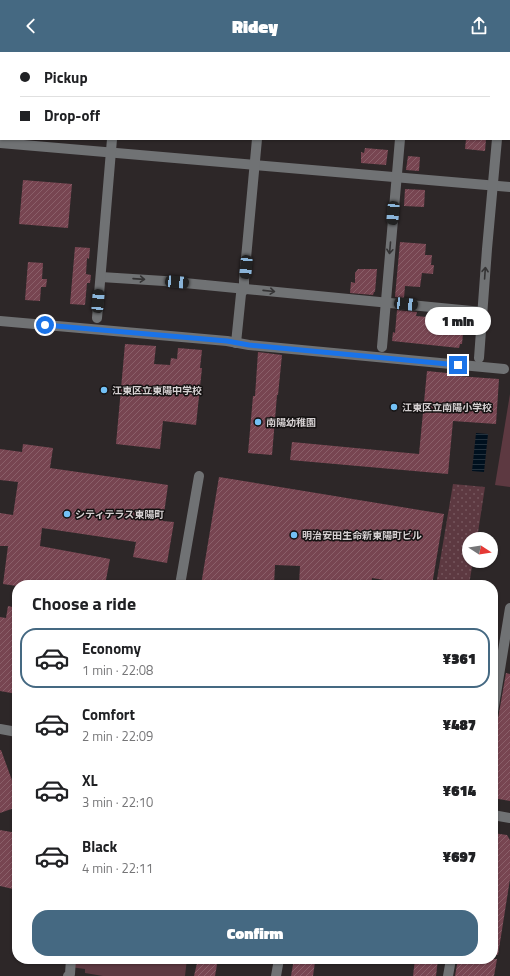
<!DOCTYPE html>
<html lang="en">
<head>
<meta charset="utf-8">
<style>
  body { margin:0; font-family:"Titillium Web","Noto Sans JP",sans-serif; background:#f2f2f2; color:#202124; height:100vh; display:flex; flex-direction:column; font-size:15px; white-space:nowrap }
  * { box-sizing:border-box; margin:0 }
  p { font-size:13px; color:#757577 }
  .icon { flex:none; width:22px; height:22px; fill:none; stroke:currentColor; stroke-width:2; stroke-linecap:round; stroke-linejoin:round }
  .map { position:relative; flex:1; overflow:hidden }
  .sheet { position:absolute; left:12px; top:528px; width:486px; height:384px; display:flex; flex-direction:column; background:#fff; border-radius:16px; box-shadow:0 1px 3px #0004 }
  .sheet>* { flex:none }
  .guide { position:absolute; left:0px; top:0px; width:510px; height:88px; box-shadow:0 1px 3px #0004; display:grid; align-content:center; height:88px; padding:0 20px; background:#fff }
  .needle { width:26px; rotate:102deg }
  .buttons { position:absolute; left:462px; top:480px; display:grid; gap:8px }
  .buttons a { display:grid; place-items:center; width:36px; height:36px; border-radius:50%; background:#fff; box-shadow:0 1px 3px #0004; font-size:20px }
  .end { position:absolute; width:18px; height:18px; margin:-9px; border:5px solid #1a73e8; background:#fff; box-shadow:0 0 0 2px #fff }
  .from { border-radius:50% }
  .bubble { position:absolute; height:28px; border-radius:14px; background:#fff; box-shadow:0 1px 3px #0004; font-size:13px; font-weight:800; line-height:28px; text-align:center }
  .car { position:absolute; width:12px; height:24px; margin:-12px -6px; border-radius:5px; box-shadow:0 0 3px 1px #0007; background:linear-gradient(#222 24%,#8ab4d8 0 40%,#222 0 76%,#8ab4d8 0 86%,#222 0) }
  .guide b { display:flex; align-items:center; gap:14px; height:38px; font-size:15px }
  .guide b+b { border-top:1px solid #e0e0e0 }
  .guide i { width:10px; height:10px; background:#202124 }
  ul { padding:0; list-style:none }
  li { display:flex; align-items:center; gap:12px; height:60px; margin:0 8px 6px; padding:0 12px; border:2px solid transparent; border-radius:16px }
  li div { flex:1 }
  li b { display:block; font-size:15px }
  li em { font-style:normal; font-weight:800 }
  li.current { border-color:#456982 }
  li>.icon { width:36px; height:36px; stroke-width:1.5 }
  h2 { padding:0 20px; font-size:18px; line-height:48px }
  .cta { display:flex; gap:8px; margin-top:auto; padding:8px 20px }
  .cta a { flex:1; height:46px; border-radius:16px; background:#456982; color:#fff; font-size:16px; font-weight:800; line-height:46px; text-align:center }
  header { display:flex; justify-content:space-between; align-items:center; height:52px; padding:0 20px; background:#456982; color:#fff; font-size:18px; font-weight:800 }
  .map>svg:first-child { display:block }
</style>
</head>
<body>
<header><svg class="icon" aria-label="back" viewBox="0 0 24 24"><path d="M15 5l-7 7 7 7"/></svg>Ridey<svg class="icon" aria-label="share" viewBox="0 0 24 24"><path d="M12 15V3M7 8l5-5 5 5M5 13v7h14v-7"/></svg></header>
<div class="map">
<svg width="510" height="924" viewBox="0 0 510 924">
  <defs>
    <pattern id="grass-dots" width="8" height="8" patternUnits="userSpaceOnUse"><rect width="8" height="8" fill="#5d3941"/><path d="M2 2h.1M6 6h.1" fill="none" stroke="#74555c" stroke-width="1.8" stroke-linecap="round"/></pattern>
    <pattern id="water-rules" width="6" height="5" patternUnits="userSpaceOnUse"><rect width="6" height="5" fill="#00101e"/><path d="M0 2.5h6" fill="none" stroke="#24323e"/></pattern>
    <pattern id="building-hatch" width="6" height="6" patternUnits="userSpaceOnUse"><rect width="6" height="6" fill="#774551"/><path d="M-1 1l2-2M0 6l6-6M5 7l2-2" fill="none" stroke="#8a5f69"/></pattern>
  </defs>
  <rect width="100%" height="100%" fill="#2d2728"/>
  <polygon fill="url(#grass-dots)" points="453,432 485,435 477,487 469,487 469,509 473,509 469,533 436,533"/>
  <g fill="#5d3941">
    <polygon points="510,342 510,435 495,433"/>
    <polygon points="71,907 187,907 185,924 103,924 85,921 85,917 70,915"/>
  </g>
  <polygon fill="url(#water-rules)" points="476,381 488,382 484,420 472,419"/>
  <g fill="url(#building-hatch)">
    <polygon points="466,87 486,87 485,99 465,97"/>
    <polygon points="365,96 388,98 386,113 361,111 361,100 364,101"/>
    <polygon points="408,104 420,105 419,119 406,118"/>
    <polygon points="23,128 72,132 68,176 19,172"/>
    <polygon points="405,137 425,138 424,155 404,154"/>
    <polygon points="400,190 426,192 425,203 432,203 431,213 434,213 433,222 422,221 420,235 405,234 404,246 395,245"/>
    <polygon points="75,195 90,196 89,207 87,206 86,222 91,223 90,231 87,231 85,253 70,252"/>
    <polygon points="28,210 43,211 42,227 47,227 46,235 41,235 40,249 25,248"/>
    <polygon points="358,217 377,217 375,240 374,240 373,243 350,241 351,230 355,231 355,221"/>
    <polygon points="397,258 417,260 416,264 438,266 438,269 464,271 462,292 460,292 459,296 392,289 393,280 395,281"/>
    <polygon points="125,292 156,294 154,312 170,313 171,306 177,307 178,296 202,298 200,316 202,316 196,373 163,369 160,397 116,392"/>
    <polygon points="258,300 282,303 278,343 277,343 272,403 248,401 253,344 255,344"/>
    <polygon points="427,319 457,322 457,324 499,327 496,372 453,369 448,422 290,408 292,390 419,402"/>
    <polygon points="23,392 53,396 50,416 168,433 163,469 174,470 167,511 133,505 136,490 42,476 40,494 110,507 105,533 17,534 3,532 8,494 0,494 0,461 13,463 18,430 0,428 0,397 22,400"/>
    <polygon points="219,425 444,462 432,533 413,533 372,526 371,533 299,533 300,514 275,513 274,533 201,533"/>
    <polygon points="8,554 17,556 17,642 0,639 0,565 6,566"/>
    <polygon points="506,621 510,622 510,749 493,746 493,695"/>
    <polygon points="0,698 1,698 17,742 17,745 14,747 17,755 0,761"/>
    <polygon points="0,778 17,781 17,813 13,837 0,834"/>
    <polygon points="493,781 507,783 510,788 510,827 498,903 493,902"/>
    <polygon points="198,907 218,907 215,924 194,924"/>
    <polygon points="294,907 315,910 313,924 291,924"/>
    <polygon points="415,907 438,907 436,924 413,924"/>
    <polygon points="458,907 497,907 494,924 455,924"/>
  </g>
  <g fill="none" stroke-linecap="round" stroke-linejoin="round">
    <g stroke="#707274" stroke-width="10">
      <polyline points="120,1 120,0"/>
      <polyline points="264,1 264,0"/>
      <polyline points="407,1 408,0"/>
      <polyline points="505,1 505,0"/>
      <polyline points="509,51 510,52"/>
      <polyline points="0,91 510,135"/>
      <polyline points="101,225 164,229 482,260"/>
      <polyline points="97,266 112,87"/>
      <polyline points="0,269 227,289 249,293 504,317"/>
      <polyline points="236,291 241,242 244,237 244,228 257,87"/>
      <polyline points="382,295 400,87"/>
      <polyline points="479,306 487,197 497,87"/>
      <polyline points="180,533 199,424"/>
      <polyline points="493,660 510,556"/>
      <polyline points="0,677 17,680"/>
      <polyline points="493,763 510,766"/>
      <polyline points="68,924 70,922 71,907"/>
      <polyline points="276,924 279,907"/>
      <polyline points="448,924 451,907"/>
    </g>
  </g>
  <defs><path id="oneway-shaft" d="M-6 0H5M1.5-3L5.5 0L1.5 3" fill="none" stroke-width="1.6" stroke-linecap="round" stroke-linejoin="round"/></defs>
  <g stroke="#343334">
    <use href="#oneway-shaft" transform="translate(390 196) rotate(95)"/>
    <use href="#oneway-shaft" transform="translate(485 221) rotate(-86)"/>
    <use href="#oneway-shaft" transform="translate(139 227) rotate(4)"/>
    <use href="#oneway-shaft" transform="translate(269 239) rotate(6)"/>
  </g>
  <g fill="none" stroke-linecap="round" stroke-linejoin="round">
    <polyline stroke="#1a73e8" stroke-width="5" points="45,273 227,289 249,293 458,313"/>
  </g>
  <g fill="#73c1f6" stroke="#141111" stroke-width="1.5">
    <circle cx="104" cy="338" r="4"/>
    <circle cx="394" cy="355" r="4"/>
    <circle cx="258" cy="370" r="4"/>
    <circle cx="67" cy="462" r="4"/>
    <circle cx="294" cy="483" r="4"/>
  </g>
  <g text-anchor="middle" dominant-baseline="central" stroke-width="3" stroke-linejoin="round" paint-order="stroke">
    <g font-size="10" font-weight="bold" fill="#d6d1d2" stroke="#141111" text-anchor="start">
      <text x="112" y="338">江東区立東陽中学校</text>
      <text x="402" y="355">江東区立南陽小学校</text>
      <text x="266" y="370">南陽幼稚園</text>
      <text x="75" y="462">シティテラス東陽町</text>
      <text x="302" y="483">明治安田生命新東陽町ビル</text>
    </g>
  </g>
</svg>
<div class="buttons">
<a><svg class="needle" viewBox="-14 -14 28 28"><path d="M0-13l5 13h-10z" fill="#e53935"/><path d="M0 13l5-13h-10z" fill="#757577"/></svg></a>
</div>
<i class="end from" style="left:45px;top:273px"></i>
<i class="end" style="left:458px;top:313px"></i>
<div class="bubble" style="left:425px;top:255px;width:66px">1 min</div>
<i class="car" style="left:393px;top:161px;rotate:185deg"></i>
<i class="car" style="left:246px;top:215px;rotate:185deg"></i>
<i class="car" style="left:177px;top:230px;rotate:95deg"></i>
<i class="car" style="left:98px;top:249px;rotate:5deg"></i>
<i class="car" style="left:406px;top:252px;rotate:96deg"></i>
<div class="guide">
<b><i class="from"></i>Pickup</b>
<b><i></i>Drop-off</b>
</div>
<section class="sheet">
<h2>Choose a ride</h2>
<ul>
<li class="current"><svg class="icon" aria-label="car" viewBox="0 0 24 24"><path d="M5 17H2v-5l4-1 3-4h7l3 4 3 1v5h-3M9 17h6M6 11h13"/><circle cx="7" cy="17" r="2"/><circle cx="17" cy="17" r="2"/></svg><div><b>Economy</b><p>1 min · 22:08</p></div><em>¥361</em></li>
<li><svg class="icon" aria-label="car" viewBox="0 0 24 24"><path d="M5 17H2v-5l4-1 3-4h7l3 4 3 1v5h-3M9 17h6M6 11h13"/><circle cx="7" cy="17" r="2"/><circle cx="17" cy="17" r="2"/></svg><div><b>Comfort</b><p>2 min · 22:09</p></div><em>¥487</em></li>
<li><svg class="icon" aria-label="car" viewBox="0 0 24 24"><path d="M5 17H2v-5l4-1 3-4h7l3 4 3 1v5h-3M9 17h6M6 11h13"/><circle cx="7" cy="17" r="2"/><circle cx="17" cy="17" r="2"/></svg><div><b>XL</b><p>3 min · 22:10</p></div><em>¥614</em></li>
<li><svg class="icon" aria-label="car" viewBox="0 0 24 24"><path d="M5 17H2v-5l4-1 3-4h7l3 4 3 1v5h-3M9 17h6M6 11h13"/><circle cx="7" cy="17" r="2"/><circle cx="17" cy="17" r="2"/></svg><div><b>Black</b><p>4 min · 22:11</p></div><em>¥697</em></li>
</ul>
<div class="cta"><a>Confirm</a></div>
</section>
</div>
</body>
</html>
